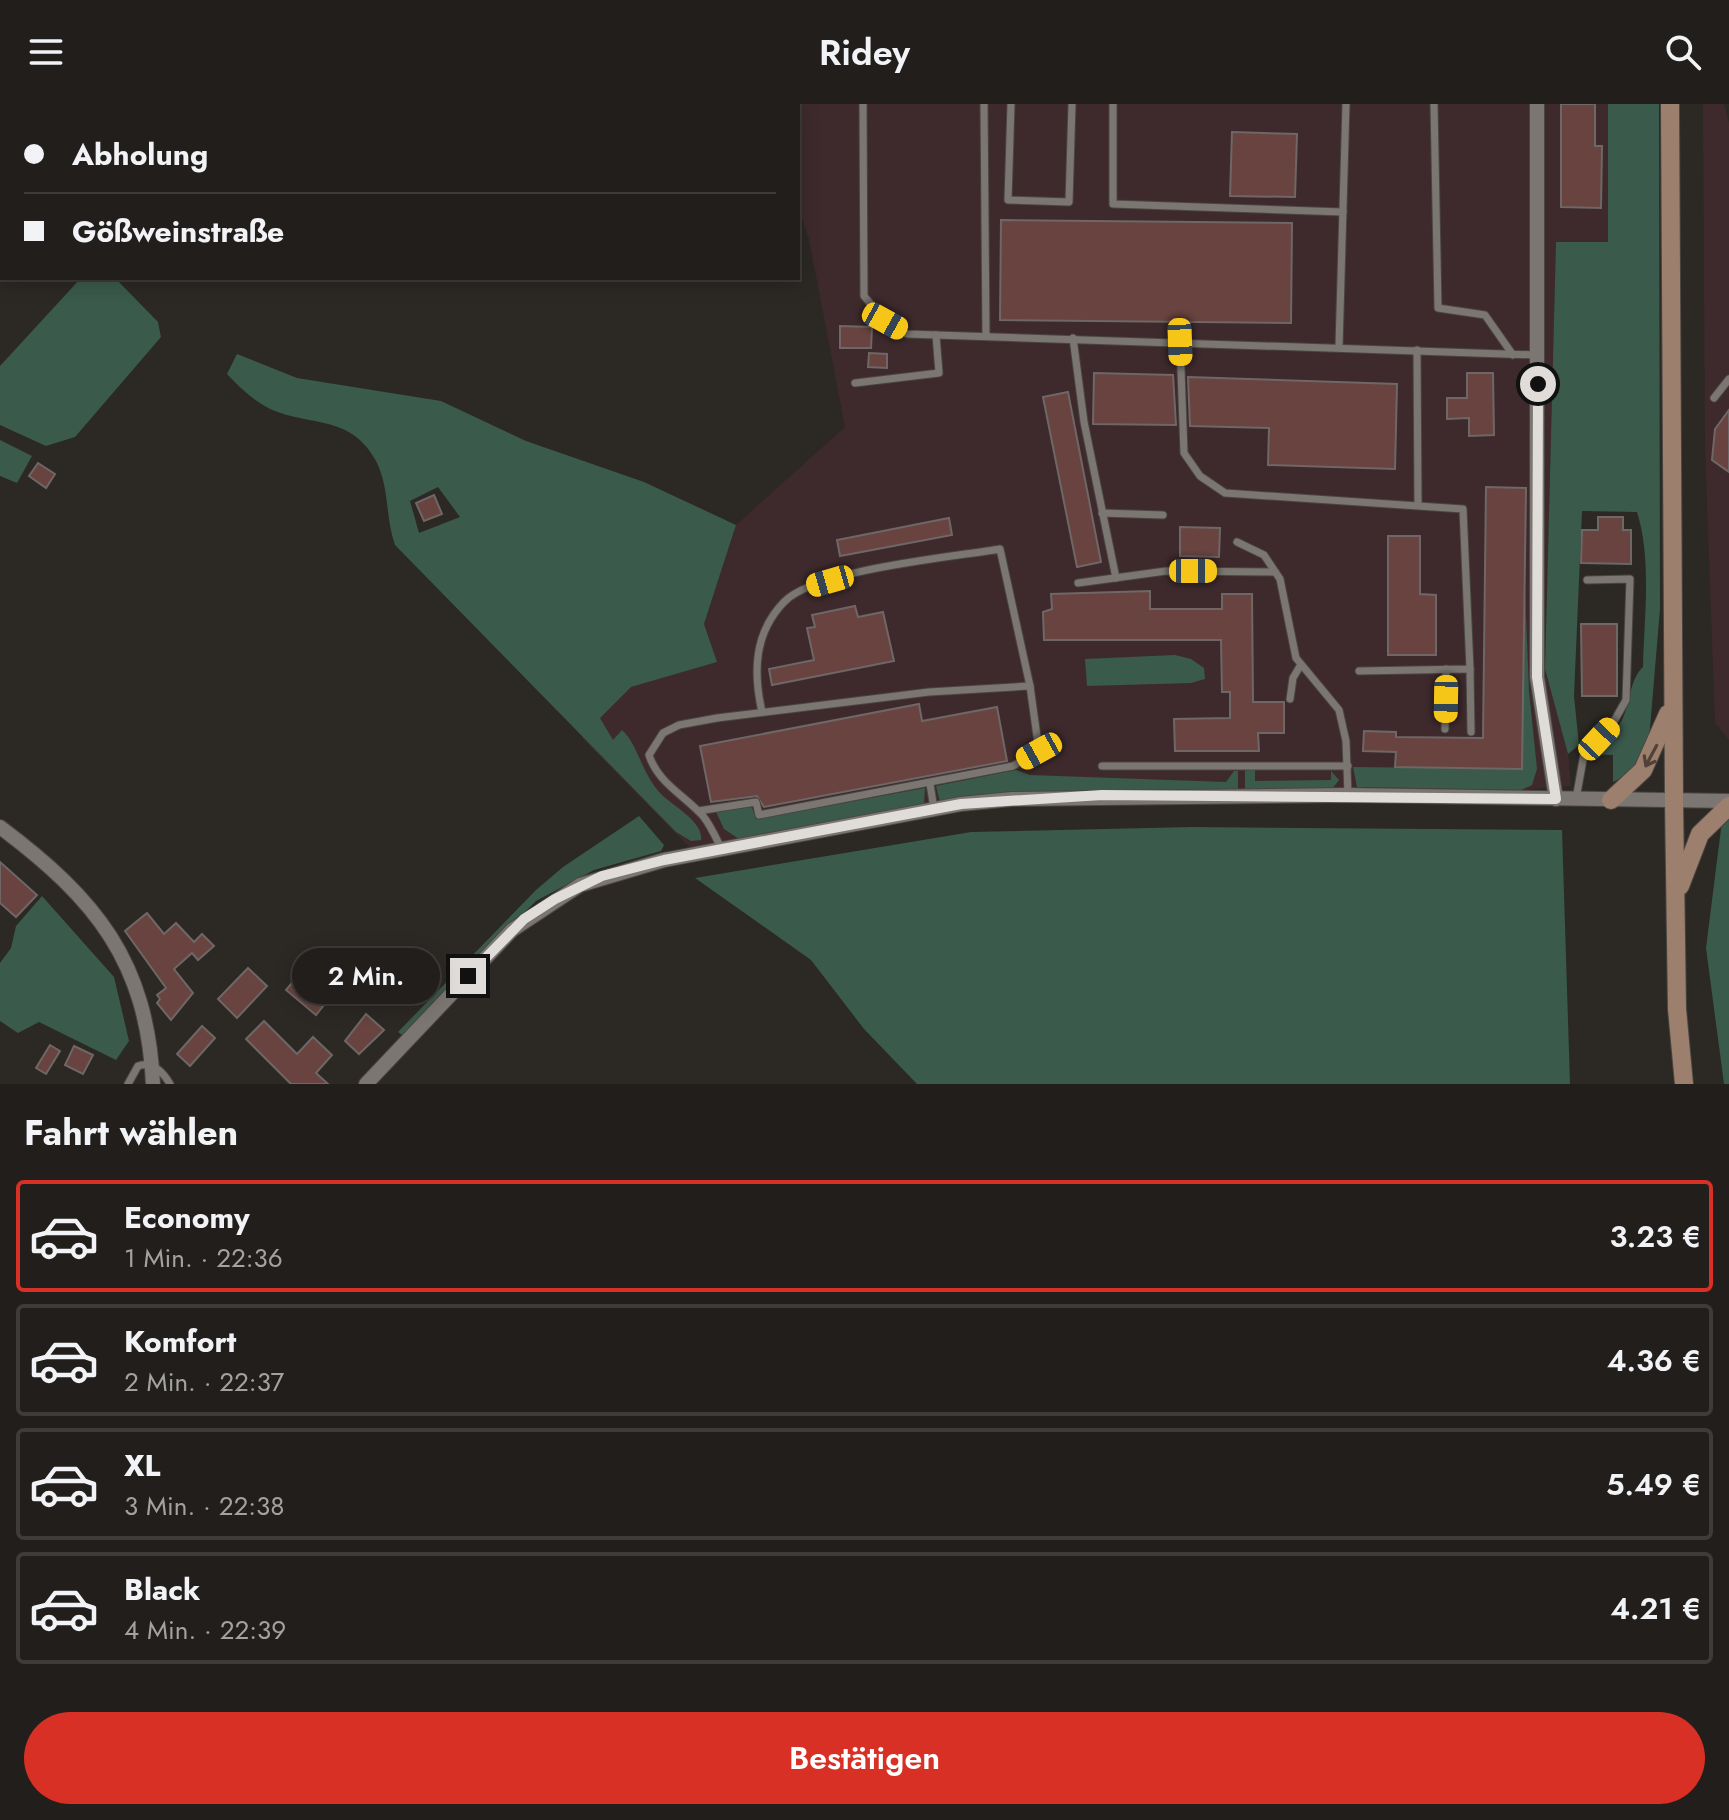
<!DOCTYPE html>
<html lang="de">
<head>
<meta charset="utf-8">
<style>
  body { margin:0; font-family:Jost,sans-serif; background:#2d2b28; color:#f1f3f6; height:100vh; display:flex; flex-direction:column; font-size:30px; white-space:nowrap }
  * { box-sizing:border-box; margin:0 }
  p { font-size:26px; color:#a2a2a3 }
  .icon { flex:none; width:44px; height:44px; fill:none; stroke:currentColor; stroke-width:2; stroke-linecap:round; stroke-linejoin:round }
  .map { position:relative; height:980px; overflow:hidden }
  .drawer { display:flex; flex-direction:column; background:#211e1b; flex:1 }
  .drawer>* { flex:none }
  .top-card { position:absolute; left:0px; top:0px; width:800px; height:176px; box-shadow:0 4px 20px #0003,0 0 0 2px #3e3c3a; display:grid; align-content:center; height:176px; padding:0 24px; background:#211e1b }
  .end { position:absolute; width:36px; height:36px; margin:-18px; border:10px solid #dfdcda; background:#111; box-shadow:0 0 0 4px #111 }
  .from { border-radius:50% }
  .bubble { position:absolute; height:56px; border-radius:28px; background:#211e1b; box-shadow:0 4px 20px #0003,0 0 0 2px #3e3c3a; font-size:26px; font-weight:600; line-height:56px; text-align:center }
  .car { position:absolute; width:24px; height:48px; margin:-24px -12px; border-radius:10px; box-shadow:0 0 6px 2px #0007; background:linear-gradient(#f5c518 24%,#345 0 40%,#f5c518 0 76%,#345 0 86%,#f5c518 0) }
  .top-card b { display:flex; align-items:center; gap:28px; height:76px; font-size:30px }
  .top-card b+b { border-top:2px solid #3e3c3a }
  .top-card i { width:20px; height:20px; background:#f1f3f6 }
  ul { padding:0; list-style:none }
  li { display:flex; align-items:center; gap:24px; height:112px; margin:0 16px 12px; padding:0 8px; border:4px solid #3e3c3a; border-radius:8px }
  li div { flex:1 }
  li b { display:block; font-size:30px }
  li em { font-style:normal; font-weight:600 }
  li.selected { border-color:#d93025 }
  li>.icon { width:72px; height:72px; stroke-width:1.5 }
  h2 { padding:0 24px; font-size:36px; line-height:96px }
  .primary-button { display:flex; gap:16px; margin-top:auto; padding:16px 24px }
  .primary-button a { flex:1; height:92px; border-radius:48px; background:#d93025; color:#fff; font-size:32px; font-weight:600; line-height:92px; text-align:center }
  header { display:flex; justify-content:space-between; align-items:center; height:104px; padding:0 24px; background:#211e1b; font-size:36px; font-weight:600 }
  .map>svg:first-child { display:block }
</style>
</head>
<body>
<header><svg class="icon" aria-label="menu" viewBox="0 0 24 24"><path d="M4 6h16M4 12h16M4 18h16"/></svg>Ridey<svg class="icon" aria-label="search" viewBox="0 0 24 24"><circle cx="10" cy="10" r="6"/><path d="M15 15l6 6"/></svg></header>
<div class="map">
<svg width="1729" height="980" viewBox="0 0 1729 980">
  <rect width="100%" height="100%" fill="#2c2824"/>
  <g fill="#3e2a2d">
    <polygon points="763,0 1608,0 1608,138 1556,138 1545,565 1568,650 1571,682 1521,686 1005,689 692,746 582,634 615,595 631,583 716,558 704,520 736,421 845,323 809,135 798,103 798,2"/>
    <polygon points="1703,0 1724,0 1729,19 1729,636 1715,619 1705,344"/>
  </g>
  <g fill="#3a5a4c" fill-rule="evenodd">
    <path d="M1608,0H1659L1660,505L1649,636L1642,654L1625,672L1613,678V651L1592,650C1601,638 1615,629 1622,616C1631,598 1629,576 1643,563C1644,513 1652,456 1637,408L1582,407L1574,592L1579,641L1568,650L1545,565L1556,138H1608Z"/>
    <polygon points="81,174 115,174 158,218 161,233 75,333 46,342 0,321 0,262"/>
    <path d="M237,250L297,274L441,297L526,337L644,378L736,421L704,520L717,558L631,583L600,614L613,636L622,626C638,640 641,669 661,690C673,702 704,718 701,736L691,737L676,728L395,441C385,413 390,385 376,357C352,312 313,322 275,307C257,300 240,284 227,270ZM438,383L460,413L419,429L410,397Z"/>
    <polygon points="0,336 32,352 17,379 0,372"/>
    <polygon points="1525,487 1529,587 1537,665 1532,681 1521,686 1357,683 1353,663 1522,665"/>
    <polygon points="1175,551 1191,555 1204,564 1205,575 1191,579 1087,582 1085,555"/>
    <polygon points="1016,666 1030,671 1226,678 1234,667 1238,667 1238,686 1005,689 940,698 936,682"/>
    <polygon points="1245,666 1255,666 1255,677 1331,676 1331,667 1339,676 1332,685 1245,686"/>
    <polygon points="925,684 924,701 739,735 724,725 716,708 751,702 757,715"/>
    <polygon points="639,712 664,741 661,747 594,766 536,797 402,931 398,928 536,786 563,763"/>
    <polygon points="1729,713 1729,980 1724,980 1706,844 1722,717"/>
    <polygon points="1192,723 1562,726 1570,980 917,980 864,925 811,856 695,774 971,728"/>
    <polygon points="42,792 114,873 129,937 116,956 39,918 18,929 0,917 0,859 11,844 16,822"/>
  </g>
  <g fill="#68433f" stroke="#6e6766" stroke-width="2">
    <polygon points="1561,0 1595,0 1595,42 1602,42 1601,104 1561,103"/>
    <polygon points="1232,28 1297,30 1295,93 1230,92"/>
    <polygon points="1001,116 1292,119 1291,219 1000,216"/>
    <polygon points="840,222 872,223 871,244 840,244"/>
    <polygon points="869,249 887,250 887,264 868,263"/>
    <polygon points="1094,269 1173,271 1176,321 1093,320"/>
    <polygon points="1467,269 1493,269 1494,331 1469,332 1469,314 1447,315 1447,294 1467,294"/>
    <polygon points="1188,273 1397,280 1395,365 1268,361 1269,324 1190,322"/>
    <polygon points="1068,288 1101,458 1077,463 1043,293"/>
    <polygon points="1729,306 1729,368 1712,356 1715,325"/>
    <polygon points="38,359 55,370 46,384 29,372"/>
    <polygon points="1486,383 1526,384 1522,665 1395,663 1396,648 1363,647 1364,627 1396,628 1396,633 1483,634"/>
    <polygon points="434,391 442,410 424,417 416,399"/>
    <polygon points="1598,413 1623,413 1623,426 1631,426 1631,460 1581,459 1582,426 1598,426"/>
    <polygon points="949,414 952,431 840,452 837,436"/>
    <polygon points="1180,423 1220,424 1219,453 1180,452"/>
    <polygon points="1388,432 1420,432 1420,490 1436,491 1436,551 1388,551"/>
    <polygon points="1150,487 1150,505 1222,505 1222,490 1252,490 1253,598 1284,598 1284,629 1258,629 1259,647 1175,647 1174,615 1230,614 1230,588 1222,588 1221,536 1044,536 1043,508 1052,505 1051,490"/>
    <polygon points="855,502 858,513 883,508 894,557 772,581 769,565 814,556 807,524 815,523 812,511"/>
    <polygon points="1581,520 1617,520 1617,592 1582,592"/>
    <polygon points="919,600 922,617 997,603 1007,657 764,703 757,692 711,698 700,642"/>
    <polygon points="0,758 37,791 16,813 0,799"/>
    <polygon points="147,809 164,830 176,819 194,838 202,830 214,842 198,856 192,849 174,865 193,889 171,916 157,899 160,895 157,891 166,884 125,827"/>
    <polygon points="248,864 267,882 237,914 218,895"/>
    <polygon points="303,866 332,891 316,911 286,886"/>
    <polygon points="366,910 384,926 359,950 345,937"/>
    <polygon points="264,917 297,950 313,933 332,951 316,969 328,980 291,980 246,935"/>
    <polygon points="202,922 215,934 190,962 177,950"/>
    <polygon points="50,941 60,947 46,970 36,964"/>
    <polygon points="74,942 93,951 83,970 65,961"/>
  </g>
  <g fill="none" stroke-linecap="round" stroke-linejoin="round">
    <defs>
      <g id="lane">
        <polyline points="863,0 864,192 885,217 907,230 1536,251"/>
        <polyline points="984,0 986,232"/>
        <polyline points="1011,0 1008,96 1069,98 1072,0"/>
        <polyline points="1113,0 1113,100 1343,108"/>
        <polyline points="1434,0 1438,204 1485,211 1513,251"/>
        <polyline points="1073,234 1084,318 1116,474"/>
        <polyline points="1180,238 1184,349 1200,372 1225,389 1463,405 1470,565 1359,567"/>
        <polyline points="1339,243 1346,0"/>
        <polyline points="1417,246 1418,401"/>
        <polyline points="855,279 939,269 936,231"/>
        <polyline points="1714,294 1729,275"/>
        <polyline points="1102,409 1163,411"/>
        <polyline points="1237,438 1264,451 1280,475 1296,554 1339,606 1346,637 1348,691"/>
        <polyline points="1078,479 1166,467 1275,468"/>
        <polyline points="1470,565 1471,628"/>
        <polyline points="1290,595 1293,574 1300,562"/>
        <path d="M762,608C753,568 754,529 784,498C814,466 953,453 1000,445L1030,582"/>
        <polyline points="1445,625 1446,565"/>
        <polyline points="1102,662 1348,662"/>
        <polyline points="930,680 934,705"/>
        <polyline points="1576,695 1584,650 1613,619 1626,596 1630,475 1587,476"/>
        <path d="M698,707L756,698L759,711L1013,662L1039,647L1030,582L929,588L717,614L679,621L663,629L649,651C658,679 684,691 703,712C711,722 716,734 722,746"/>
        <path d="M128,980L138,962C153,957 163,968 170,980"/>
      </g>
      <g id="street">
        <polyline points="1537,0 1537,573 1556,695"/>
        <path d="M0,723C96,795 147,857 153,980"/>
        <polyline points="366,980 512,826 580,781 664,756 961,700 1012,695 1348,691 1729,697"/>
      </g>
      <g id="secondary">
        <polyline points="1670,0 1674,698 1677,905 1684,980"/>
        <polyline points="1611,696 1643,666 1668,610"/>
        <polyline points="1680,782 1700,730 1729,702"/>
      </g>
    </defs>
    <use href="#lane" stroke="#4a4642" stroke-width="9"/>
    <use href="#street" stroke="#4a4642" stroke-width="16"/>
    <use href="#secondary" stroke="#4a4642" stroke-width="20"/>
    <use href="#lane" stroke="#7b7671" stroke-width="7"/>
    <use href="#street" stroke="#7b7671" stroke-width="14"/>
    <use href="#secondary" stroke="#9d7f6d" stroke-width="18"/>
  </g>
  <defs><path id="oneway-shaft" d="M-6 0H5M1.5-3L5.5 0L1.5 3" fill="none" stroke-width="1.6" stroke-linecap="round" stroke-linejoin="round" transform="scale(2)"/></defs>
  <use stroke="#514239" href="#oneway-shaft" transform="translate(1651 652) rotate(118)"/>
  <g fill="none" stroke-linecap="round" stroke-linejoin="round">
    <polyline stroke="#dfdcda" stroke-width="10" points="468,872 524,815 555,795 602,772 664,756 961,700 1102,691 1556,695 1537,573 1538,280"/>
  </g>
</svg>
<i class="end from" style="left:1538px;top:280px"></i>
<i class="end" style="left:468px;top:872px"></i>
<div class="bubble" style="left:292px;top:844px;width:148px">2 Min.</div>
<i class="car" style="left:885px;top:217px;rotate:119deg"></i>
<i class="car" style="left:1180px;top:238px;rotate:178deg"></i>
<i class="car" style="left:1193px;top:467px;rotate:90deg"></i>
<i class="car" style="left:830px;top:477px;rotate:254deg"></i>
<i class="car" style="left:1446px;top:595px;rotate:181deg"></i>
<i class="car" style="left:1599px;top:635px;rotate:43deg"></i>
<i class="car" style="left:1039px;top:647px;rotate:241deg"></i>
<div class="top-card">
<b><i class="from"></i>Abholung</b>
<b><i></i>Gößweinstraße</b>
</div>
</div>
<section class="drawer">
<h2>Fahrt wählen</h2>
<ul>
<li class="selected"><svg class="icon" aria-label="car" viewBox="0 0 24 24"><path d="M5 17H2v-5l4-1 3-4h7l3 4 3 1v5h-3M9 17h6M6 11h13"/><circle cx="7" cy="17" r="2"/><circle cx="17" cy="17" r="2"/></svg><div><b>Economy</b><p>1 Min. · 22:36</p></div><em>3.23 €</em></li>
<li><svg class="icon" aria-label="car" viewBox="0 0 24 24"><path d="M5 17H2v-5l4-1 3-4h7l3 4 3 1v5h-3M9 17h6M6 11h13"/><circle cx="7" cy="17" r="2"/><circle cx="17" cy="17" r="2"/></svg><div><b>Komfort</b><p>2 Min. · 22:37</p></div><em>4.36 €</em></li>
<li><svg class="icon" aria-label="car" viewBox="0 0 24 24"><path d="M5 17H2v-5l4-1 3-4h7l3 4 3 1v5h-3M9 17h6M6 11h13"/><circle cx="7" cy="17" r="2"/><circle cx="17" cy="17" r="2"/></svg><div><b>XL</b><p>3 Min. · 22:38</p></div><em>5.49 €</em></li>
<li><svg class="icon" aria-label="car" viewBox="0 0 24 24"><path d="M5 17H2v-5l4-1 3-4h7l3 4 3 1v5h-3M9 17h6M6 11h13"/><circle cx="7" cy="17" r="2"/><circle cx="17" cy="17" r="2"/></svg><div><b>Black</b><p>4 Min. · 22:39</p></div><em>4.21 €</em></li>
</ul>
<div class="primary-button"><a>Bestätigen</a></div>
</section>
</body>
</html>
